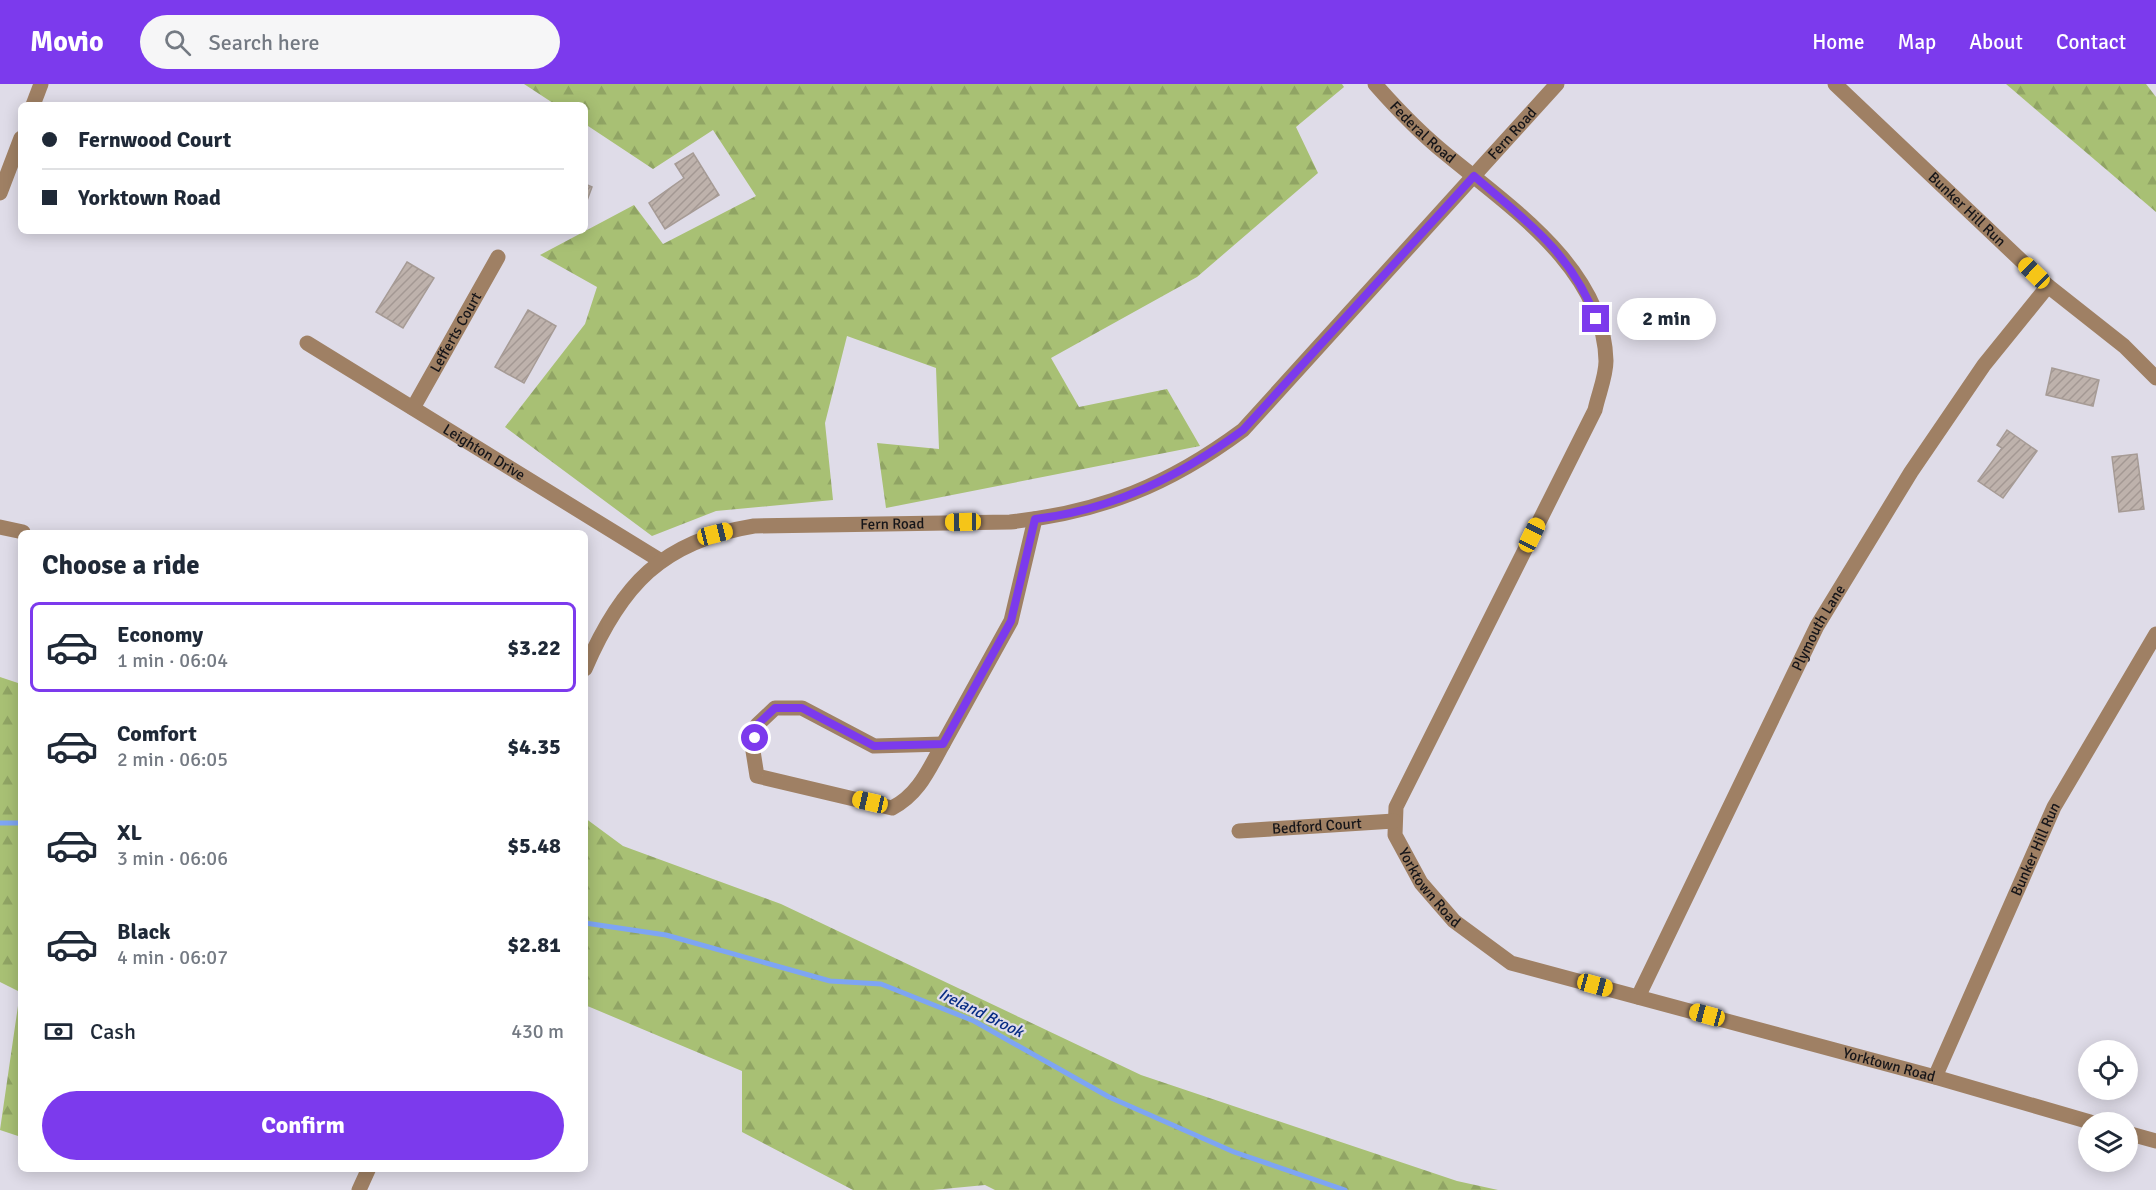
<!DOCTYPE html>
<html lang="en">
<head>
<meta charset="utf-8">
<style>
  body { margin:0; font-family:Signika,sans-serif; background:#f6f6f7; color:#1f2937; height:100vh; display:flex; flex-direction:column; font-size:22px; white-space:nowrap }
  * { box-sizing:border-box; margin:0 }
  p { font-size:20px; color:#747a83 }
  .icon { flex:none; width:33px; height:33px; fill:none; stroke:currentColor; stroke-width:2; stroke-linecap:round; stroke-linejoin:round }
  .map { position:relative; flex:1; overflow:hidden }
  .details { position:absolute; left:18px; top:446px; width:570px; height:642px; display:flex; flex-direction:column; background:#fff; border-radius:9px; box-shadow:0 3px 15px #0003 }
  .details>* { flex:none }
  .top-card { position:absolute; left:18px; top:18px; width:570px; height:132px; border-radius:9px; box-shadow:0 3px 15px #0003; display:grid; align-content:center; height:132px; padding:0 24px; background:#fff }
  .controls { position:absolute; left:2078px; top:956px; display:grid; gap:12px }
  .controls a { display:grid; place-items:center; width:60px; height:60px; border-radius:50%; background:#fff; box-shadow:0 3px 15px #0003; font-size:30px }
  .end { position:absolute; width:27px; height:27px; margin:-14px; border:8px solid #7c3aed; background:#fff; box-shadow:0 0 0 3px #fff }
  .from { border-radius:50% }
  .bubble { position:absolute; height:42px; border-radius:21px; background:#fff; box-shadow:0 3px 15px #0003; font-size:20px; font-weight:700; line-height:42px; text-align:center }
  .car { position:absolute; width:18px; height:36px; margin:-18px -9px; border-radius:8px; box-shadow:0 0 4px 2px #0007; background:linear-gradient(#f5c518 24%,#345 0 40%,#f5c518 0 76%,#345 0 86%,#f5c518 0) }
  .top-card b { display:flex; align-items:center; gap:21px; height:57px; font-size:22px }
  .top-card b+b { border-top:2px solid #e0e1e3 }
  .top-card i { width:15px; height:15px; background:#1f2937 }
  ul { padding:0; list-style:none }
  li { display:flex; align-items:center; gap:18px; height:90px; margin:0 12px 9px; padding:0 12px; border:3px solid transparent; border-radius:9px }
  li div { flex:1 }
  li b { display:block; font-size:22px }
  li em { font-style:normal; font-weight:700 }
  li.current { border-color:#7c3aed }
  li>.icon { width:54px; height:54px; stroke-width:1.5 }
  h2 { padding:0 24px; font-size:27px; line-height:72px }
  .pay { display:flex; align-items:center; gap:15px; height:66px; padding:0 24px; font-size:22px }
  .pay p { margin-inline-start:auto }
  .cta { display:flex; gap:12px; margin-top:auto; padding:12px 24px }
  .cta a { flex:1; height:69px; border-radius:36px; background:#7c3aed; color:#fff; font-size:24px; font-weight:700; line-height:69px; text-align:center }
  header { display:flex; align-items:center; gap:36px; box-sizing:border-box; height:84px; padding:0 30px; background:#7c3aed; color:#fff }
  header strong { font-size:28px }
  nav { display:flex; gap:33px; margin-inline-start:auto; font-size:21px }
  .search { width:420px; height:54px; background:#f6f6f7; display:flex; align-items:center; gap:15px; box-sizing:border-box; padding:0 21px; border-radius:33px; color:#747a83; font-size:22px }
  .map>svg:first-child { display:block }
</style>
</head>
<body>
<header>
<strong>Movio</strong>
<div class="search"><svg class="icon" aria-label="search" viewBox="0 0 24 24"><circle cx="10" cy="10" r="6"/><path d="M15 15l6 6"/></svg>Search here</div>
<nav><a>Home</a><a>Map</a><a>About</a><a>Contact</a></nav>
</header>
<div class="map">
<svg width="2156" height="1106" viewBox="0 0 2156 1106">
  <defs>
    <pattern id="forest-firs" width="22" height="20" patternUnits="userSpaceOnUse" patternTransform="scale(1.5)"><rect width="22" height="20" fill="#a8c074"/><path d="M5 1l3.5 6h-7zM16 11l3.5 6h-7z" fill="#90a464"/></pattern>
    <pattern id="building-hatch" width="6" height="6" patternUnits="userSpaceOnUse" patternTransform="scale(1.5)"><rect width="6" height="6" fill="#beb2ac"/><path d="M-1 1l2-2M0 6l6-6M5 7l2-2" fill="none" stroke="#a39893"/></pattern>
  </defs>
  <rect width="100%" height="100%" fill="#dfdce8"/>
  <g fill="url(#forest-firs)">
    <polygon points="524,0 1342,0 1344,3 1296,43 1318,89 1197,193 1051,274 1079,323 1167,305 1200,362 886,424 877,359 939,365 936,284 847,252 825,339 833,416 716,427 652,452 505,343 585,240 597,203 540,171 634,121 663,160 756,112 713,46 653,85 585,40 585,21 556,21"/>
    <polygon points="2006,0 2146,0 2156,13 2156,128"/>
    <polygon points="0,593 21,600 21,1053 0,1046 20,908 0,898"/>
    <polygon points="585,734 623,762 781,820 1141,991 1457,1097 1498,1106 995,1106 985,1101 933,1106 853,1106 742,1048 742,987 585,921"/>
  </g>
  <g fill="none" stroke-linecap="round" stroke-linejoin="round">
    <g stroke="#7ea5f3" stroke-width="5">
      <polyline points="0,739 21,739"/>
      <polyline points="585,839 666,851 830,897 881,900 974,937 1109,1013 1234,1068 1345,1106"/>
    </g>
  </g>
  <g fill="url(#building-hatch)" stroke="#a69b95" stroke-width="1.5">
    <polygon points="693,69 719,111 665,145 649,119 684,94 675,80"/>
    <polygon points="585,100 592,103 585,122"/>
    <polygon points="407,178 434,194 403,244 376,228"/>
    <polygon points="528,226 556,242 524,299 495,283"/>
    <polygon points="2052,284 2099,296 2093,322 2046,311"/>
    <polygon points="2007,346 2037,367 2003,414 1978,397 2002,364 1997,361"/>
    <polygon points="2137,370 2144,425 2119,428 2112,373"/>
  </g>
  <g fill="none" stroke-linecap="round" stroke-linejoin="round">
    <g stroke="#9f8064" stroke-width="15">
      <path id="s1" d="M1375,0C1397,25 1420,49 1446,70C1510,123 1604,185 1606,277C1606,293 1598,311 1595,326L1396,723L1395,751L1421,799L1454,837L1511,879L1935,993L2090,1038"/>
      <path id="s2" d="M1835,0L2048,202L2124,262L2156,294"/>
      <polyline points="33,21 41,0"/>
      <polyline points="0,109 21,54"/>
      <path id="s3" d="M307,259L661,477"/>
      <path id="s4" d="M413,324L498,173"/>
      <polyline points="0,443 23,448"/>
      <path d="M775,624H802L874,662L943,660C929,685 919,710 892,724L757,692L753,667L757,641Z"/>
      <polyline points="943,660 1011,537 1035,435"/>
      <path id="s5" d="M1239,747L1394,737"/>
      <path id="s6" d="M1638,913L1817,542L1911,388L1984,281L2048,202"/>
      <path id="s7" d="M1935,993L2054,723L2156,550"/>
      <polyline points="2127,1049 2156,1057"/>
    </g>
    <g stroke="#9f8064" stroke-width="15">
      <path id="s8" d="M585,585C621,501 662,457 754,442L1010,438C1102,428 1169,401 1243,346L1557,0"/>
      <polyline points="359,1106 369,1084"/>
    </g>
  </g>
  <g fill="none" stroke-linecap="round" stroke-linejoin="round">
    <path stroke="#7c3aed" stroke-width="8" d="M755,654L757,641L775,624H802L874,662L943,660L1011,537L1035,435C1113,426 1180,392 1243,346L1474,92C1525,136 1572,169 1596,235"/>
  </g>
  <g text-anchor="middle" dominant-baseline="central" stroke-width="4.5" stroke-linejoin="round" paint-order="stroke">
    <g font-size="15" fill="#161519" stroke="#dfdce8">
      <text stroke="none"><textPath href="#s1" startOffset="68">Federal Road</textPath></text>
      <text stroke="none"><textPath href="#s8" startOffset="1144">Fern Road</textPath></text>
      <text stroke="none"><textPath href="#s2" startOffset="182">Bunker Hill Run</textPath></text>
      <text stroke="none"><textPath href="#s4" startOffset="87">Lefferts Court</textPath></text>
      <text stroke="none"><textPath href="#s3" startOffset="208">Leighton Drive</textPath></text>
      <text stroke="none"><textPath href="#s8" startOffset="372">Fern Road</textPath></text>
      <text stroke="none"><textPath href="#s6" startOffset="411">Plymouth Lane</textPath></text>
      <text stroke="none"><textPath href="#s5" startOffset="78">Bedford Court</textPath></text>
      <text stroke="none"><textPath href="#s7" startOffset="249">Bunker Hill Run</textPath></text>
      <text stroke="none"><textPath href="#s1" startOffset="956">Yorktown Road</textPath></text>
      <text stroke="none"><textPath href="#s1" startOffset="1460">Yorktown Road</textPath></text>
    </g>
    <g font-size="16" font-style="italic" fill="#072c84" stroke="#dfdce8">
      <text transform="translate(981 929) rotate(26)">Ireland Brook</text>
    </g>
  </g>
</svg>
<div class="controls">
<a><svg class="icon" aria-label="locate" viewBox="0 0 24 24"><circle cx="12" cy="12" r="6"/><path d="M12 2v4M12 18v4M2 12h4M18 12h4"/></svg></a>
<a><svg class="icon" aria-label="layers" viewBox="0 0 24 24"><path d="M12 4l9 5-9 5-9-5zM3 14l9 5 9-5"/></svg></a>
</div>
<i class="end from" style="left:755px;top:654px"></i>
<i class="end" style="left:1596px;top:235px"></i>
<div class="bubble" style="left:1617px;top:214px;width:99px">2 min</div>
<i class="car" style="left:2034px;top:189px;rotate:314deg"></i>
<i class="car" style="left:963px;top:438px;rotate:269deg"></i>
<i class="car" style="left:715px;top:450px;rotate:76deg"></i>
<i class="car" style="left:1532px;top:451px;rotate:26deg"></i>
<i class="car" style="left:870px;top:718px;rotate:283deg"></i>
<i class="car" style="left:1595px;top:901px;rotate:105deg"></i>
<i class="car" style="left:1707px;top:931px;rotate:285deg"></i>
<div class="top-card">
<b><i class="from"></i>Fernwood Court</b>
<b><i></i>Yorktown Road</b>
</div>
<section class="details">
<h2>Choose a ride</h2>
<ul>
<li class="current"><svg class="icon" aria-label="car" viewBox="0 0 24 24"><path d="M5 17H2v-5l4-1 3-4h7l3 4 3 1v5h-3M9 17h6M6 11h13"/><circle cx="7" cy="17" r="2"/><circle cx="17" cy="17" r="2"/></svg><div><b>Economy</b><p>1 min · 06:04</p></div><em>$3.22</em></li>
<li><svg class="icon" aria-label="car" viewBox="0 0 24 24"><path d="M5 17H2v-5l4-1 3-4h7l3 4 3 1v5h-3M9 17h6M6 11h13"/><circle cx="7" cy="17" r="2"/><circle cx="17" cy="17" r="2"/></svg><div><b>Comfort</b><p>2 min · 06:05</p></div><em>$4.35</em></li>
<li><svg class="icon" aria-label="car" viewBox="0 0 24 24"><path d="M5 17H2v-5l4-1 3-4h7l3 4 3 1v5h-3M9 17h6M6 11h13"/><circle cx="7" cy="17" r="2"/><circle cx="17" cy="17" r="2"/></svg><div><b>XL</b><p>3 min · 06:06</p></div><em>$5.48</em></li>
<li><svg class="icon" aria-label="car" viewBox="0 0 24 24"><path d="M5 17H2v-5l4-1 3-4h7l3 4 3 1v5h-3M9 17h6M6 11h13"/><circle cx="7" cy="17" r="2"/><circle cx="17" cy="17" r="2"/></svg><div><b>Black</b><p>4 min · 06:07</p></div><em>$2.81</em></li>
</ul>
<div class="pay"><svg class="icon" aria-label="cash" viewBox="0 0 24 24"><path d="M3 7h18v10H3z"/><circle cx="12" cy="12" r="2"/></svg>Cash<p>430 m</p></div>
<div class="cta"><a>Confirm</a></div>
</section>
</div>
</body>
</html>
